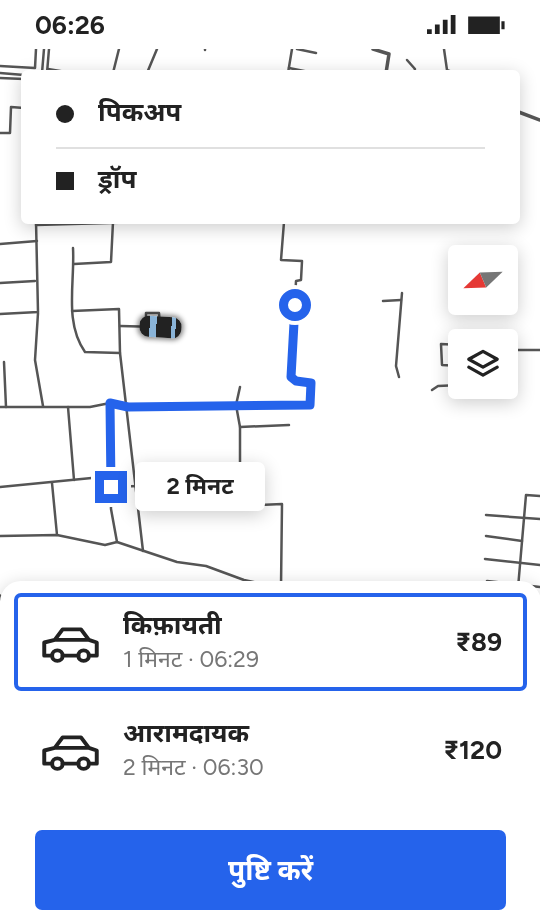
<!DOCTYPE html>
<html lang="hi">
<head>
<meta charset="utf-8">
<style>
  body { margin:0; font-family:Figtree,"Noto Sans Devanagari",sans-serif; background:#f2f2f2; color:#222; height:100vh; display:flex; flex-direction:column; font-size:26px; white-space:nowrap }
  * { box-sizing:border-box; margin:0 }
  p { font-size:23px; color:#767676 }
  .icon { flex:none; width:38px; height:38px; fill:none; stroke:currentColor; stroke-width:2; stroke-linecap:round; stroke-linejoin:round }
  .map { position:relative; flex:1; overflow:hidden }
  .sheet { position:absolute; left:0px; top:532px; width:541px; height:343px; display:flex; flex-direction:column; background:#fff; border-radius:21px 21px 0 0; box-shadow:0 4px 18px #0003 }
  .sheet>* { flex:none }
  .hud { position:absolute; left:21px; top:21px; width:499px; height:154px; border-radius:7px; box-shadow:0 4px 18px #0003; display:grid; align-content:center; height:154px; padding:0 35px; background:#fff }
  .needle { width:46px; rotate:247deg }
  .tools { position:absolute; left:448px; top:196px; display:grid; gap:14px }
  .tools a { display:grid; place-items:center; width:70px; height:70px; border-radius:7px; background:#fff; box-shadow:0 4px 18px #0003; font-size:35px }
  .end { position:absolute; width:32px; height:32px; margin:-16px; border:9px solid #2563eb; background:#fff; box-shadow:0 0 0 4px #fff }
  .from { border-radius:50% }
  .bubble { position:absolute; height:49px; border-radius:7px; background:#fff; box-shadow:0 4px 18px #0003; font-size:23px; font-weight:700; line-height:49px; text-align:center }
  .car { position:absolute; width:21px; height:42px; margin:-21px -10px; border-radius:9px; box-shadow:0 0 5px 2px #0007; background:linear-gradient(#222 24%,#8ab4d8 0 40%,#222 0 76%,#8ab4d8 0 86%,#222 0) }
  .hud b { display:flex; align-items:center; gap:24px; height:66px; font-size:26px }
  .hud b+b { border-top:2px solid #e0e0e0 }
  .hud i { width:18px; height:18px; background:#222 }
  ul { padding:12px 0 0; list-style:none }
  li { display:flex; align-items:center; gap:21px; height:98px; margin:0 14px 10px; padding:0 21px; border:4px solid transparent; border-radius:7px }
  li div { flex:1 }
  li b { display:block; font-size:26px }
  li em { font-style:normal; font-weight:700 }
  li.active { border-color:#2563eb }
  li>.icon { width:63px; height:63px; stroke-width:1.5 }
  .action { display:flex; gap:14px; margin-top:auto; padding:14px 35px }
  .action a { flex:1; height:80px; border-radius:7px; background:#2563eb; color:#fff; font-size:28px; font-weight:700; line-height:80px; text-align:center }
  .status { display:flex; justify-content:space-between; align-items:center; height:49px; padding:0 35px; background:#fff; direction:ltr }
  .status svg { height:19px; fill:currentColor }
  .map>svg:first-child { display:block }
</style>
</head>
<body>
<div class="status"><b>06:26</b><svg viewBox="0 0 49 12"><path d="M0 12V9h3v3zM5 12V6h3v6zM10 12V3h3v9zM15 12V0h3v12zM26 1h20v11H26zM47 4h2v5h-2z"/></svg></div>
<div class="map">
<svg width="540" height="875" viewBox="0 0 540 875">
  <rect width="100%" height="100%" fill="#fff"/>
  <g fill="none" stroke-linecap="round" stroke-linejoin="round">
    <polyline stroke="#808080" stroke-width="24" points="313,875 314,868"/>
    <g stroke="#555" stroke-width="2.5">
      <polyline points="297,0 316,4"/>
      <polyline points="444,0 447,21 454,24"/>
      <polyline points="205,1 205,0"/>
      <polyline points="407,11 415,20 414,24"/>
      <polyline points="0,17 35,19 36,0"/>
      <polyline points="289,19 314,24"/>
      <polyline points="48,20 72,24"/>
      <polyline points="0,24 24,26"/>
      <polyline points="42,24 44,0"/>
      <polyline points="47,24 49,0"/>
      <polyline points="113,24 119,0"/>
      <polyline points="147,24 157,0"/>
      <polyline points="288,24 292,0"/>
      <polyline points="0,29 24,30"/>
      <polyline points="0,84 10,84 11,58 24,59"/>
      <polyline points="36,176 146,173"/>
      <polyline points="0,195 37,192"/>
      <path d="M73,199C75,234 64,273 85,303L120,304"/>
      <polyline points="74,215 111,213 113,173"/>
      <polyline points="0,234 35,232"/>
      <polyline points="383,252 401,251"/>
      <polyline points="72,262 119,260 120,304 143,502"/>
      <polyline points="38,264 35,311 43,357"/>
      <polyline points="0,265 38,263 36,172"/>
      <polyline points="120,277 160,278 159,264 146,264 146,277"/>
      <polyline points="460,296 441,295 442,316 460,317"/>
      <polyline points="506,301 540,301"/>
      <polyline points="4,313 6,358"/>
      <polyline points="399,328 396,317 402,244"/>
      <polyline points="240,338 236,356 240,378 240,457 282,455 281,538"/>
      <polyline points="432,341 438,337 460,336"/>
      <polyline points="110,354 111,460 117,493"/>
      <polyline points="0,358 90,358 110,354 128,358 310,356 311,334 296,333 291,328 296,232 301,231 302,212 281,211 284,173"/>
      <polyline points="68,358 74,431"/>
      <polyline points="240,378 289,376"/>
      <polyline points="52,434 57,486"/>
      <polyline points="0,438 112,427"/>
      <polyline points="111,438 138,437"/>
      <polyline points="486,466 540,470"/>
      <polyline points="0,487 57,486 105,496 117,493 177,513 206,517 244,531 281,539"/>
      <polyline points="486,487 522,492"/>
      <polyline points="485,510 540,516"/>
      <polyline points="484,539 487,532 540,538"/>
      <polyline points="518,539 526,446 540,447"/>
      <polyline points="534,598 540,600"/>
      <polyline points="0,691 7,690"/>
      <polyline points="534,841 540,842"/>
      <polyline points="0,854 7,855"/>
      <polyline points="90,868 118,875"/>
      <polyline points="236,875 271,868"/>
    </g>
    <g stroke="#555" stroke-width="3.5">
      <polyline points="373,0 389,5 386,24"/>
      <polyline points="516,62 540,71"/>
      <polyline points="0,547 7,561"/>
      <polyline points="534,566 540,568"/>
      <polyline points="530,868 531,875"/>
    </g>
  </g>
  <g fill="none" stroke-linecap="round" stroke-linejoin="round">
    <polyline stroke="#2563eb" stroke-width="9" points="111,438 110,354 128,358 310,356 311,334 296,332 291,328 295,256"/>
  </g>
</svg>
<div class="tools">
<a><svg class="needle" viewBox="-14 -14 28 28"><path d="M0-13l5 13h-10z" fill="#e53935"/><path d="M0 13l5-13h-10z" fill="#767676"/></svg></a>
<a><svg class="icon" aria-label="layers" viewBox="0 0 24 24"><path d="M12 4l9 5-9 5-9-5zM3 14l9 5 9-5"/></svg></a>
</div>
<i class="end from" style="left:295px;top:256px"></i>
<i class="end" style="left:111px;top:438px"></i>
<div class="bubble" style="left:135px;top:413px;width:130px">2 मिनट</div>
<i class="car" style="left:160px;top:278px;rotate:274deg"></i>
<div class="hud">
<b><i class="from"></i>पिकअप</b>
<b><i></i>ड्रॉप</b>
</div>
<section class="sheet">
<ul>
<li class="active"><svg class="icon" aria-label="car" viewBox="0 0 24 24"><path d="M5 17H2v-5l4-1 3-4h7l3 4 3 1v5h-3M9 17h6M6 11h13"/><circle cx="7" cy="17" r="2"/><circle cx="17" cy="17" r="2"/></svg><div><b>किफ़ायती</b><p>1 मिनट · 06:29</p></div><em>₹89</em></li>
<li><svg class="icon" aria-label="car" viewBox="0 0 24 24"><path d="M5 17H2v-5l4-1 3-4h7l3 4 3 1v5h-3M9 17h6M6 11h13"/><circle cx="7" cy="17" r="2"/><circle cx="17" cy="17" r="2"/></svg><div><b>आरामदायक</b><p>2 मिनट · 06:30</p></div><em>₹120</em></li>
</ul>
<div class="action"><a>पुष्टि करें</a></div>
</section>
</div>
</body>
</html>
